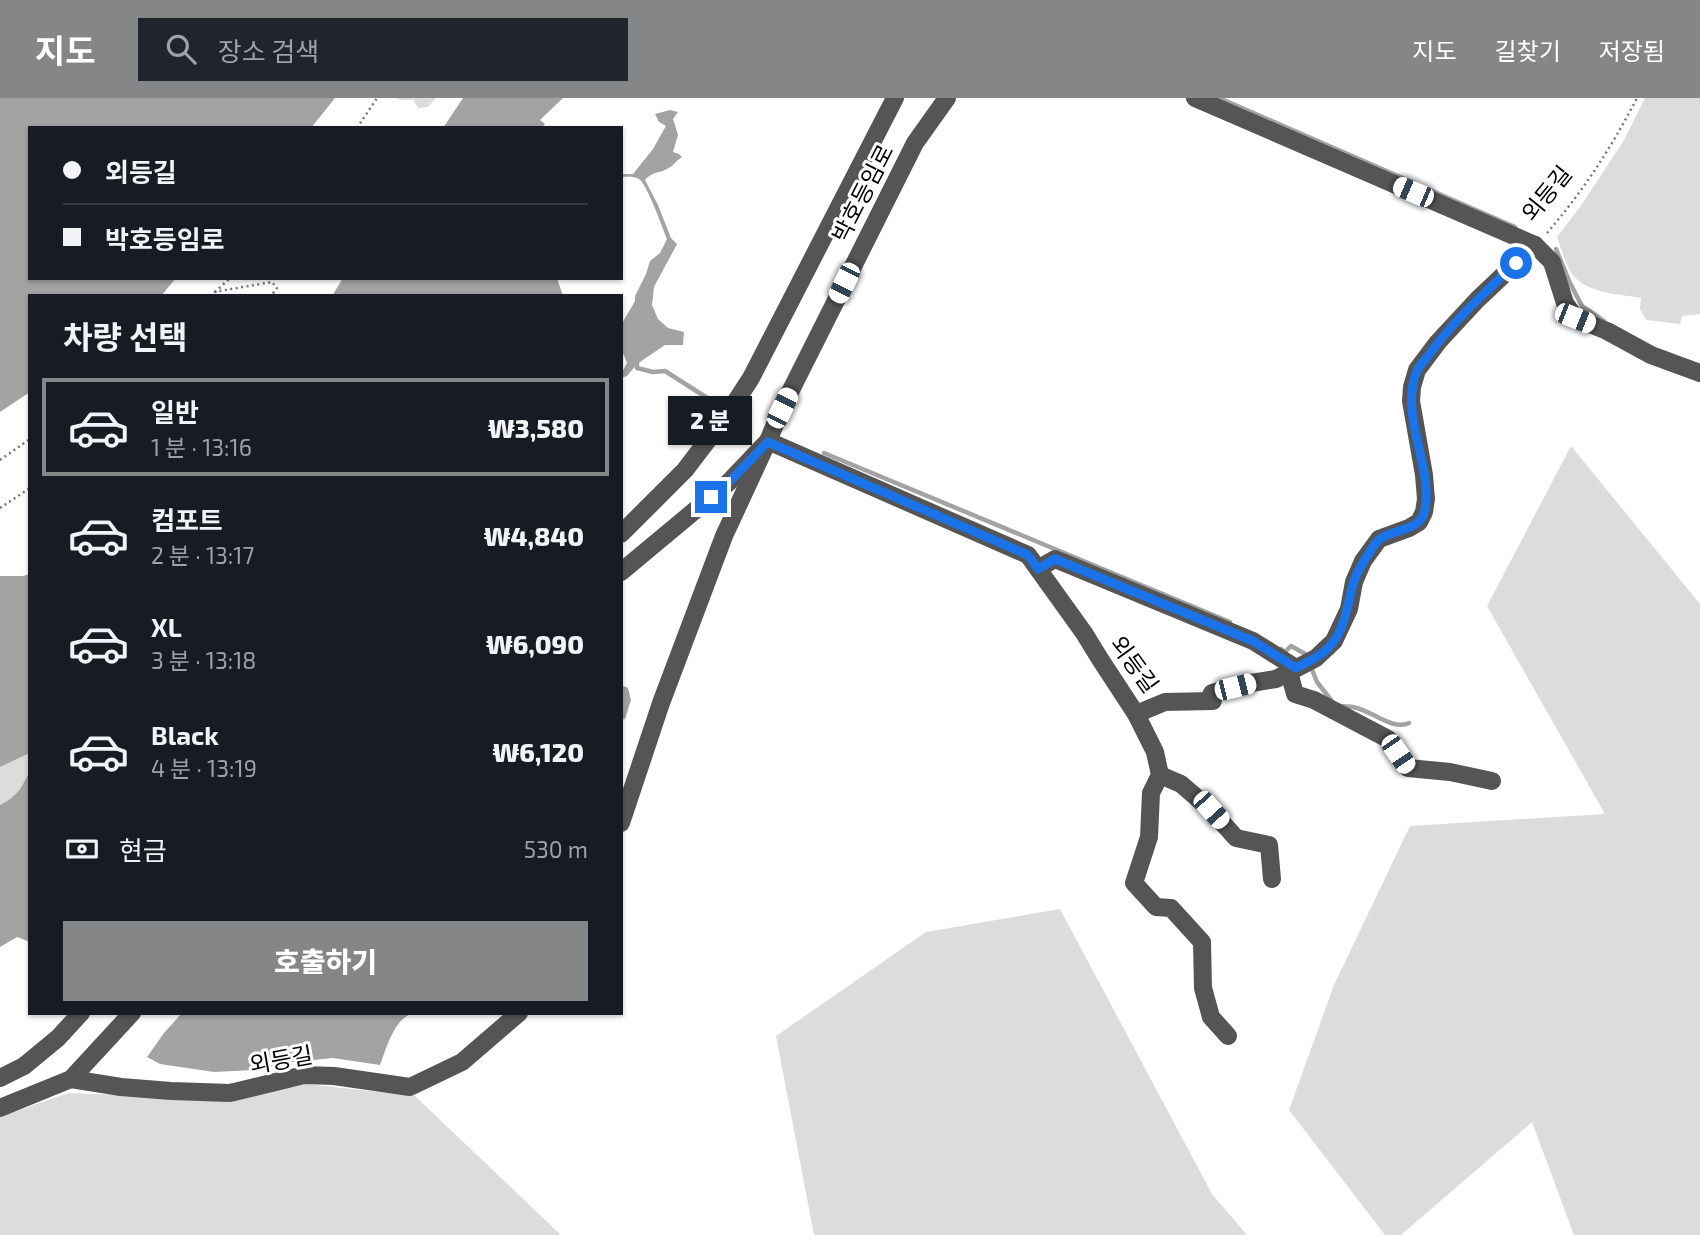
<!DOCTYPE html>
<html lang="ko">
<head>
<meta charset="utf-8">
<style>
  body { margin:0; font-family:"Exo 2","Noto Sans KR",sans-serif; background:#20242c; color:#f1f3f6; height:100vh; display:flex; flex-direction:column; font-size:26px; white-space:nowrap }
  * { box-sizing:border-box; margin:0 }
  p { font-size:23px; color:#9ea1a6 }
  .icon { flex:none; width:38px; height:38px; fill:none; stroke:currentColor; stroke-width:2; stroke-linecap:round; stroke-linejoin:round }
  .map { position:relative; flex:1; overflow:hidden }
  .panel { position:absolute; left:28px; top:196px; width:595px; height:721px; display:flex; flex-direction:column; background:#171b24; border-radius:0px; box-shadow:0 2px 5px #0004 }
  .panel>* { flex:none }
  .top-card { position:absolute; left:28px; top:28px; width:595px; height:154px; border-radius:0px; box-shadow:0 2px 5px #0004; display:grid; align-content:center; height:154px; padding:0 35px; background:#171b24 }
  .end { position:absolute; width:32px; height:32px; margin:-16px; border:9px solid #1a73e8; background:#fff; box-shadow:0 0 0 4px #fff }
  .from { border-radius:50% }
  .bubble { position:absolute; height:49px; border-radius:0px; background:#171b24; box-shadow:0 2px 5px #0004; font-size:23px; font-weight:800; line-height:49px; text-align:center }
  .car { position:absolute; width:21px; height:42px; margin:-21px -10px; border-radius:9px; box-shadow:0 0 5px 2px #0007; background:linear-gradient(#fff 24%,#345 0 40%,#fff 0 76%,#345 0 86%,#fff 0) }
  .top-card b { display:flex; align-items:center; gap:24px; height:66px; font-size:26px }
  .top-card b+b { border-top:2px solid #363941 }
  .top-card i { width:18px; height:18px; background:#f1f3f6 }
  ul { padding:0; list-style:none }
  li { display:flex; align-items:center; gap:21px; height:98px; margin:0 14px 10px; padding:0 21px; border:4px solid transparent; border-radius:0px }
  li div { flex:1 }
  li b { display:block; font-size:26px }
  li em { font-style:normal; font-weight:800 }
  li.active { border-color:#858687 }
  li>.icon { width:63px; height:63px; stroke-width:1.5 }
  h2 { padding:0 35px; font-size:32px; line-height:84px }
  .pay { display:flex; align-items:center; gap:18px; height:77px; padding:0 35px; font-size:26px }
  .pay p { margin-inline-start:auto }
  .cta { display:flex; gap:14px; margin-top:auto; padding:14px 35px }
  .cta a { flex:1; height:80px; border-radius:0px; background:#858687; color:#fff; font-size:28px; font-weight:800; line-height:80px; text-align:center }
  header { display:flex; align-items:center; gap:42px; box-sizing:border-box; height:98px; padding:0 35px; background:#858687; color:#fff }
  header strong { font-size:33px }
  nav { display:flex; gap:38px; margin-inline-start:auto; font-size:24px }
  .search { width:490px; height:63px; background:#20242c; display:flex; align-items:center; gap:18px; box-sizing:border-box; padding:0 24px; border-radius:0px; color:#9ea1a6; font-size:26px }
  .map>svg:first-child { display:block }
</style>
</head>
<body>
<header>
<strong>지도</strong>
<div class="search"><svg class="icon" aria-label="search" viewBox="0 0 24 24"><circle cx="10" cy="10" r="6"/><path d="M15 15l6 6"/></svg>장소 검색</div>
<nav><a>지도</a><a>길찾기</a><a>저장됨</a></nav>
</header>
<div class="map">
<svg width="1700" height="1137" viewBox="0 0 1700 1137">
  <rect width="100%" height="100%" fill="#fff"/>
  <g fill="#dcdcdc">
    <polygon points="395,0 436,0 428,9 418,10 413,2 402,2"/>
    <path d="M1645,0H1700V216L1682,218L1680,226L1646,222L1640,211L1641,200C1619,196 1586,195 1572,176C1565,166 1561,150 1557,139L1580,109L1623,44Z"/>
    <polygon points="1571,348 1700,506 1700,1137 1574,1137 1532,1024 1401,1137 1385,1137 1289,1012 1334,887 1410,728 1605,716 1487,508"/>
    <path d="M30,655V674C26,679 24,685 20,691C15,698 8,703 0,707V669Z"/>
    <polygon points="1060,811 1212,1096 1247,1137 814,1137 776,938 926,834"/>
    <polygon points="307,986 415,998 561,1137 0,1137 0,1019 68,995 231,1001"/>
  </g>
  <g fill="#a3a3a3">
    <polygon points="0,0 335,0 311,30 30,30 30,180 176,180 161,198 30,198 30,294 0,314"/>
    <polygon points="463,0 563,0 540,22 545,26 542,30 443,30"/>
    <path d="M670,12L678,14L673,21L678,37L673,54L679,56L682,59C676,63 672,69 667,71C658,76 655,72 645,82L658,107L671,140L677,146L654,189L652,207L658,221L668,230L684,234L683,247H665L637,266L627,278L621,280V276L627,265L624,257L621,255V227L635,203V198L646,176L650,163L660,155L667,141C662,129 648,88 639,81C634,78 626,79 621,79V76H633L653,51L666,28L659,24L655,16Z"/>
    <polygon points="343,180 557,180 563,198 332,198"/>
    <polygon points="30,476 30,655 0,669 0,478 23,478"/>
    <polygon points="621,587 628,590 631,602 625,621 621,622"/>
    <path d="M30,674V844L17,839L0,849V707C8,703 15,698 20,691C24,685 26,679 30,674Z"/>
    <path d="M182,915H414C394,920 387,949 380,967L333,960L293,964L254,972L214,974L160,966L147,959L164,935Z"/>
  </g>
  <g fill="none" stroke-linecap="round" stroke-linejoin="round">
    <g stroke="#a3a3a3" stroke-width="4.5">
      <polyline points="1219,0 1515,129"/>
      <polyline points="1556,151 1570,185 1582,208 1604,223"/>
      <polyline points="637,263 637,270 653,274 665,273 723,310"/>
      <polyline points="824,355 1230,524"/>
      <polyline points="1281,551 1285,554 1291,548 1309,558"/>
      <polyline points="1311,569 1317,584 1331,602"/>
      <path d="M1341,608C1345,609 1349,608 1353,609C1371,612 1392,633 1409,625"/>
    </g>
    <g stroke="#777" stroke-width="2.5" stroke-dasharray="2 3.5" stroke-linecap="butt">
      <polyline points="357,30 377,0"/>
      <path d="M1547,135C1584,92 1611,50 1637,0"/>
      <polyline points="214,194 272,184 277,190 271,198"/>
      <polyline points="211,198 230,180"/>
      <polyline points="0,362 30,341"/>
      <polyline points="0,410 30,390"/>
    </g>
    <g stroke="#555" stroke-width="18">
      <polyline points="1195,0 1535,147 1552,164 1565,205 1575,220 1607,233 1651,257 1700,275"/>
      <polyline points="621,436 685,372 727,317 751,280 895,0"/>
      <polyline points="1039,470 1055,461 1253,543 1296,570"/>
      <polyline points="621,474 729,384 768,343 782,310 915,45 947,0"/>
      <polyline points="1289,574 1295,596 1314,602 1388,641 1408,670 1450,674 1492,683"/>
      <polyline points="1136,616 1165,604 1213,603 1210,599 1212,595 1251,585 1276,581 1316,560 1334,543 1349,511 1354,484 1363,463 1379,441 1409,430 1419,424 1424,414 1426,401 1424,377 1411,303 1412,289 1417,272 1438,244 1477,202 1535,147"/>
      <polyline points="1160,677 1181,686 1211,712 1236,740 1269,747 1272,781"/>
      <polyline points="621,725 661,605 724,438 768,343 1028,457 1084,535 1100,561 1136,616 1155,654 1160,677 1151,695 1149,739 1134,785 1156,809 1171,810 1202,844 1203,890 1211,919 1228,938"/>
      <polyline points="0,980 24,968 58,940 81,915"/>
      <polyline points="71,981 121,989 171,993 230,995 304,977 334,978 410,989 462,964 519,915"/>
      <polyline points="0,1010 71,981 132,915"/>
    </g>
  </g>
  <g fill="none" stroke-linecap="round" stroke-linejoin="round">
    <path stroke="#1a73e8" stroke-width="9" d="M711,399L729,384L768,344L1028,457L1038,471L1055,461L1253,543L1296,570C1307,564 1318,560 1327,551C1346,533 1347,506 1354,483C1359,469 1367,458 1375,446C1388,429 1420,436 1425,412C1433,367 1400,321 1416,275C1418,269 1424,263 1428,258C1453,223 1485,195 1516,165"/>
  </g>
  <g text-anchor="middle" dominant-baseline="central" stroke-width="6" stroke-linejoin="round" paint-order="stroke">
    <g font-size="23" fill="#000" stroke="#fff">
      <text transform="translate(862 95) rotate(-63)">박호등임로</text>
      <text transform="translate(1546 95) rotate(-51)">외등길</text>
      <text transform="translate(1135 566) rotate(54)">외등길</text>
      <text transform="translate(281 961) rotate(-10)">외등길</text>
    </g>
  </g>
</svg>
<i class="end from" style="left:1516px;top:165px"></i>
<i class="end" style="left:711px;top:399px"></i>
<div class="bubble" style="left:668px;top:298px;width:84px">2 분</div>
<i class="car" style="left:1413px;top:94px;rotate:293deg"></i>
<i class="car" style="left:844px;top:185px;rotate:206deg"></i>
<i class="car" style="left:1575px;top:220px;rotate:112deg"></i>
<i class="car" style="left:782px;top:310px;rotate:26deg"></i>
<i class="car" style="left:1235px;top:589px;rotate:76deg"></i>
<i class="car" style="left:1398px;top:656px;rotate:146deg"></i>
<i class="car" style="left:1211px;top:712px;rotate:138deg"></i>
<div class="top-card">
<b><i class="from"></i>외등길</b>
<b><i></i>박호등임로</b>
</div>
<section class="panel">
<h2>차량 선택</h2>
<ul>
<li class="active"><svg class="icon" aria-label="car" viewBox="0 0 24 24"><path d="M5 17H2v-5l4-1 3-4h7l3 4 3 1v5h-3M9 17h6M6 11h13"/><circle cx="7" cy="17" r="2"/><circle cx="17" cy="17" r="2"/></svg><div><b>일반</b><p>1 분 · 13:16</p></div><em>₩3,580</em></li>
<li><svg class="icon" aria-label="car" viewBox="0 0 24 24"><path d="M5 17H2v-5l4-1 3-4h7l3 4 3 1v5h-3M9 17h6M6 11h13"/><circle cx="7" cy="17" r="2"/><circle cx="17" cy="17" r="2"/></svg><div><b>컴포트</b><p>2 분 · 13:17</p></div><em>₩4,840</em></li>
<li><svg class="icon" aria-label="car" viewBox="0 0 24 24"><path d="M5 17H2v-5l4-1 3-4h7l3 4 3 1v5h-3M9 17h6M6 11h13"/><circle cx="7" cy="17" r="2"/><circle cx="17" cy="17" r="2"/></svg><div><b>XL</b><p>3 분 · 13:18</p></div><em>₩6,090</em></li>
<li><svg class="icon" aria-label="car" viewBox="0 0 24 24"><path d="M5 17H2v-5l4-1 3-4h7l3 4 3 1v5h-3M9 17h6M6 11h13"/><circle cx="7" cy="17" r="2"/><circle cx="17" cy="17" r="2"/></svg><div><b>Black</b><p>4 분 · 13:19</p></div><em>₩6,120</em></li>
</ul>
<div class="pay"><svg class="icon" aria-label="cash" viewBox="0 0 24 24"><path d="M3 7h18v10H3z"/><circle cx="12" cy="12" r="2"/></svg>현금<p>530 m</p></div>
<div class="cta"><a>호출하기</a></div>
</section>
</div>
</body>
</html>
